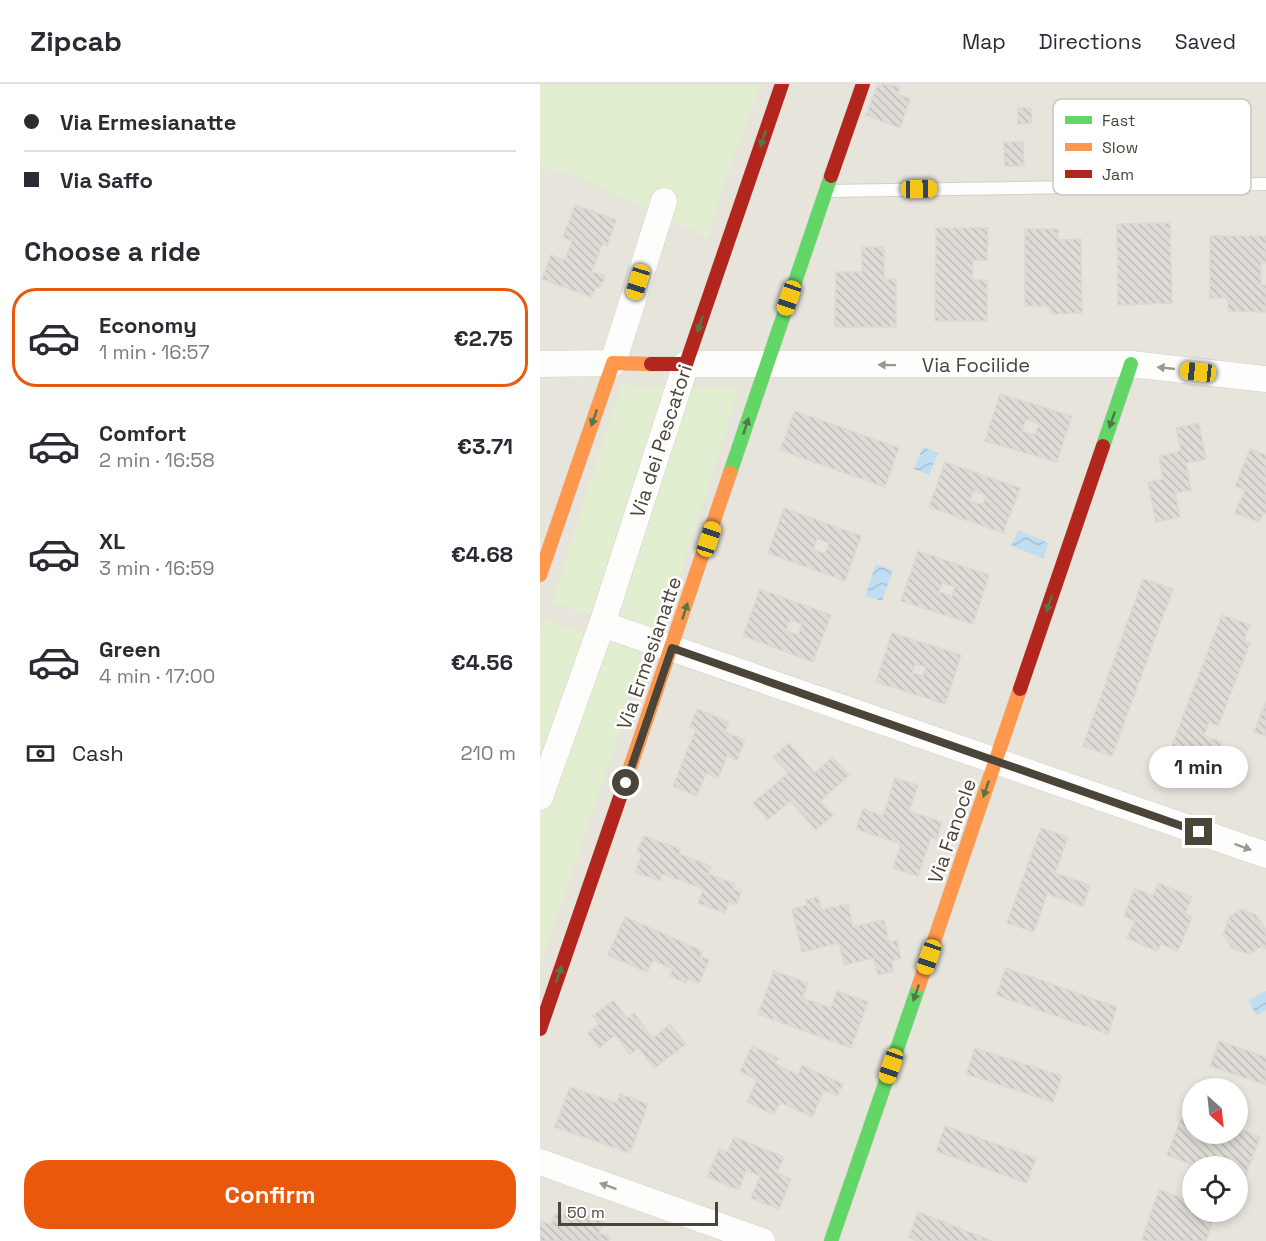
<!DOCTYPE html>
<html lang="en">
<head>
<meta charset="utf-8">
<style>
  body { margin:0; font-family:"Space Grotesk",sans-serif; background:#f7f7f7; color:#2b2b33; height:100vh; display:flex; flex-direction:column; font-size:22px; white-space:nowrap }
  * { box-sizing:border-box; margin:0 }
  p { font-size:20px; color:#7c7c81 }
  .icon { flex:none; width:33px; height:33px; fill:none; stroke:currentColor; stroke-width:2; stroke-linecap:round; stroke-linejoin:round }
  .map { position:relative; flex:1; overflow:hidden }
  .drawer { display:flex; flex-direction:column; background:#fff; width:540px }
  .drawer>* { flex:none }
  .top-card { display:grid; align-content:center; height:132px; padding:0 24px; background:#fff }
  .needle { width:39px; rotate:153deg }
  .controls { position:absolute; left:642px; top:994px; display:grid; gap:12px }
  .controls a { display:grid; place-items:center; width:66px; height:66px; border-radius:50%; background:#fff; box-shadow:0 3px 9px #0003; font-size:30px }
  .scale { position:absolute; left:18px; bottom:15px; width:160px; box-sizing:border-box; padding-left:6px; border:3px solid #4b4439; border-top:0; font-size:16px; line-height:21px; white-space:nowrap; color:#4b4439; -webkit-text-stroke:4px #fff; paint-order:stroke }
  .end { position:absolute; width:27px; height:27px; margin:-14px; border:8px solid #4b4439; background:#fff; box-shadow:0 0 0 3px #fff }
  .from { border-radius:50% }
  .bubble { position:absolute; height:42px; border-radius:21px; background:#fff; box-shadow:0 3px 9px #0003; font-size:20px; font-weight:700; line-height:42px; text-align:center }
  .car { position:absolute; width:18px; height:36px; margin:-18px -9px; border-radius:8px; box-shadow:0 0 4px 2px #0007; background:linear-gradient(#f5c518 24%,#345 0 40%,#f5c518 0 76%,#345 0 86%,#f5c518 0) }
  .top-card b { display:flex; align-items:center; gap:21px; height:57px; font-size:22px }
  .top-card b+b { border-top:2px solid #e1e1e2 }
  .top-card i { width:15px; height:15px; background:#2b2b33 }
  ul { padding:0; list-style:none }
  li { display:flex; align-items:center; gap:18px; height:99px; margin:0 12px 9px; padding:0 12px; border:3px solid transparent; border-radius:24px }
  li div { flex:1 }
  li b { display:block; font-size:22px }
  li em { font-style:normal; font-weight:700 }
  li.current { border-color:#ea580c }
  li>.icon { width:54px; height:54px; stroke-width:1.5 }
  h2 { padding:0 24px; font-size:27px; line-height:72px }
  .pay { display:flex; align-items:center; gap:15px; height:66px; padding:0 24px; font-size:22px }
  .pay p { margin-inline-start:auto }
  .cta { display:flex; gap:12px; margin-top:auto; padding:12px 24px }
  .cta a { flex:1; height:69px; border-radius:24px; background:#ea580c; color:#fff; font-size:24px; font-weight:700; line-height:69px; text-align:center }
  header { display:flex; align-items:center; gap:36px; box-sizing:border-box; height:84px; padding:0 30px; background:#fff; border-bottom:2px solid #e1e1e2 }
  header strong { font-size:28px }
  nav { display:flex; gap:33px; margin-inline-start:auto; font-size:21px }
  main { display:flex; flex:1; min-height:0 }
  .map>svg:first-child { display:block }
</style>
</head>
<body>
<header>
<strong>Zipcab</strong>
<nav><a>Map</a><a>Directions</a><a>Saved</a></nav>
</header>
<main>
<section class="drawer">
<div class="top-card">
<b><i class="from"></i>Via Ermesianatte</b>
<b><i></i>Via Saffo</b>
</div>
<h2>Choose a ride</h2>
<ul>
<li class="current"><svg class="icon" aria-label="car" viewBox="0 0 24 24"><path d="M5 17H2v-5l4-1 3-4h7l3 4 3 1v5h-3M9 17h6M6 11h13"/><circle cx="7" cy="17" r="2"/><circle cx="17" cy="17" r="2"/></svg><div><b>Economy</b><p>1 min · 16:57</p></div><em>€2.75</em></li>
<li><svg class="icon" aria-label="car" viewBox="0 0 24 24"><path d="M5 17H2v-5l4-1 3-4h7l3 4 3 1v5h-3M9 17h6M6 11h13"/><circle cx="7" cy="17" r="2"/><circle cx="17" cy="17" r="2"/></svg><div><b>Comfort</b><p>2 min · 16:58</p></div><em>€3.71</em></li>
<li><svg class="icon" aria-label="car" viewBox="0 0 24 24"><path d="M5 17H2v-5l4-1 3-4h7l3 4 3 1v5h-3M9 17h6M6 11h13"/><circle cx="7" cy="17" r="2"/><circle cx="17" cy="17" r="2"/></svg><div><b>XL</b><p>3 min · 16:59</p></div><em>€4.68</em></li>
<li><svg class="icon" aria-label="car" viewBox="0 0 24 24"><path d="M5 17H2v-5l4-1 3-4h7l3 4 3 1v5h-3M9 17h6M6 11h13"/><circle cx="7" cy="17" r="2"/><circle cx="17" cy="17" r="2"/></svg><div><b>Green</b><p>4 min · 17:00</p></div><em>€4.56</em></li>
</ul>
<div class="pay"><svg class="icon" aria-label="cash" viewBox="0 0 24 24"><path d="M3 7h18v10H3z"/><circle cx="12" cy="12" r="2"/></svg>Cash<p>210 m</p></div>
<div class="cta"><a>Confirm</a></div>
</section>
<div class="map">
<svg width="726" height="1157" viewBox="0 0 726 1157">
  <defs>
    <pattern id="water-waves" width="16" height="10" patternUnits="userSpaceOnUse" patternTransform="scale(1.5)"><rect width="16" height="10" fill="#c0ddf1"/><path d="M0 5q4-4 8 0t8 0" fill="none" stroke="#a6bfcf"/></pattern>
    <pattern id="building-back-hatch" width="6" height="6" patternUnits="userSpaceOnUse" patternTransform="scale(1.5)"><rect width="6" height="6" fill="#dedbd6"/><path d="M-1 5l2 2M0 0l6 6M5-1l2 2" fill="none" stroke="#c0bdb8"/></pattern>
  </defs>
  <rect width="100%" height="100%" fill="#f4f2ee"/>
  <path fill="#e7e4dc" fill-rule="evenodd" d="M0,0H726V1157H0ZM652,1005H698V1050H652ZM652,1083H698V1128H652Z"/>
  <g fill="#e1eecf">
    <polygon points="0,0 221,0 179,112 168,154 39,93 0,82"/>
    <polygon points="81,301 199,305 121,552 12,518"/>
    <polygon points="5,535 107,570 0,881 0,550"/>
  </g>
  <g fill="url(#water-waves)">
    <polygon points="383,363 398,369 389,391 374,385"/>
    <polygon points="478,446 509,459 503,474 471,462"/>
    <polygon points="336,480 353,486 342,517 325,512"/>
    <polygon points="726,907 726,926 716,931 708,916"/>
  </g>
  <g fill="url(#building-back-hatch)" stroke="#dcd9d4" stroke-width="1.5" fill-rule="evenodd">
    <polygon points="338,0 360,2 358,10 370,15 360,44 326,31"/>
    <polygon points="478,24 491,24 492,39 478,40"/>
    <polygon points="464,58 483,58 484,82 465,82"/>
    <polygon points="35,121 76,136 67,162 62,160 52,188 65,192 60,204 56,203 52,213 2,195 11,171 25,176 32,157 23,153"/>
    <polygon points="630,139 632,219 578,221 577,140"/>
    <polygon points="396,144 448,144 447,176 433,176 432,196 447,196 447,237 395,237"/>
    <polygon points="485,145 518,145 518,156 541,155 542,229 510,230 509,222 485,222"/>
    <polygon points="670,152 726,152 726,179 721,179 721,201 726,201 726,228 688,227 688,214 670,214"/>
    <polygon points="322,163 344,163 344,195 356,195 356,243 295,243 296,188 322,188"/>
    <path d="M460,310L532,332L517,378L445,357ZM486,335L499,340L495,351L482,347Z"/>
    <polygon points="255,327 359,364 345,403 240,366"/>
    <polygon points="659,339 666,375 646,379 651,406 635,409 640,433 616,438 608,398 623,395 619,372 641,367 636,344"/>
    <polygon points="710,365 726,371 726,430 723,429 719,438 695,429 705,406 695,402"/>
    <path d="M405,378L480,404L463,449L389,423ZM433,407L446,411L443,421L430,417Z"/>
    <path d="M244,424L321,452L305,497L228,469ZM277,454L289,459L285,470L273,465Z"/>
    <path d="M378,467L449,491L433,540L361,517ZM402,499L415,503L412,512L399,508Z"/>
    <polygon points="603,495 633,505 572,672 543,662"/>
    <path d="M220,505L291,531L273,578L203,552ZM250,536L262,540L258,551L246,547Z"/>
    <polygon points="682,531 710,541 704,556 710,559 678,642 669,638 664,652 682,658 672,682 667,680 661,696 624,682"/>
    <path d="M352,549L421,571L405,620L336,598ZM375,580L386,583L383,592L372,589Z"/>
    <polygon points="726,617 726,652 714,648"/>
    <polygon points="157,625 189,638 185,648 205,656 197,676 187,672 178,694 166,689 157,712 133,702 156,645 150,643"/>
    <polygon points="249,659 275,689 292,673 309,691 280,717 293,731 276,746 250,717 228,736 213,719 248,689 233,673"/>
    <polygon points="355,694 378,701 369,727 402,738 397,755 391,753 378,792 353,784 361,760 316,745 323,725 343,732"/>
    <polygon points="501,744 528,753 515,789 550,801 543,822 507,810 494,848 467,839"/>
    <polygon points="104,752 140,765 139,770 171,782 168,790 195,800 193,805 201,808 196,821 189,818 185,829 158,819 164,805 122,790 120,797 95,788 102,770 97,768"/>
    <polygon points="618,799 652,813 645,830 652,833 638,867 621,860 617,867 587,854 595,837 584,832 595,804 613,812"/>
    <polygon points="278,813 281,826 308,820 313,843 344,836 349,858 357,856 361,874 351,877 354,887 338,891 334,874 304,881 299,859 262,868 252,825 267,821 266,816"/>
    <polygon points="703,825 716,831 726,846 726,865 721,863 709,870 692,864 683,851 690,832"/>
    <polygon points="85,833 163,867 160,872 169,876 159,899 148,895 146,899 130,892 133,885 113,876 107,888 68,871"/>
    <polygon points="466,884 577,923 568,950 456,911"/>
    <polygon points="234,887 268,899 262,914 291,924 297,907 328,918 311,964 218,930"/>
    <polygon points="73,916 87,934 94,929 113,954 130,940 146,960 114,984 99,964 90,970 75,951 59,964 48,949 59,940 53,932"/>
    <polygon points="679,957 726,973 726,1001 670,982"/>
    <polygon points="212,962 238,974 235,980 258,991 262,981 303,1000 297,1012 284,1006 272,1033 240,1018 234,1031 207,1018 217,996 200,987"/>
    <polygon points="435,964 522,992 513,1018 426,990"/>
    <polygon points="30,1003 77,1019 80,1010 108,1020 90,1069 15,1043"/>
    <polygon points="641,1034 652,1038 652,1050 698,1050 698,1044 720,1053 706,1090 698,1087 698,1083 687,1083 671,1077 668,1083 659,1083 627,1071"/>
    <polygon points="405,1042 496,1074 487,1099 396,1067"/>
    <polygon points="194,1053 244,1073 237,1089 251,1095 239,1125 211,1114 220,1092 206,1086 199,1106 167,1093 179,1065 188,1068"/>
    <polygon points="619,1106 652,1117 652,1128 675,1128 666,1157 607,1157 602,1155"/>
    <polygon points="27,1124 63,1138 59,1149 70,1153 69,1157 0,1157 0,1137 11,1141 15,1130 23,1133"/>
    <polygon points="378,1128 452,1157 378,1157 369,1154"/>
  </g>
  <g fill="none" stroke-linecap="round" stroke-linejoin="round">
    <defs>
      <polyline id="lane" points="287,107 726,100"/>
      <g id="street">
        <polyline points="0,280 73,279 124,117"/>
        <polyline points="62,540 726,771"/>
        <polyline points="0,713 62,540 146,280 591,280 726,295"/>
        <polyline points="0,1078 222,1157"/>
      </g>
      <g id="fast">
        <polyline points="563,362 591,280"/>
        <polyline points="190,389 291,92"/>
        <polyline points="291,1157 379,901"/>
      </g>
      <g id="slow">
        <polyline points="0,491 73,279 111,280"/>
        <polyline points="88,690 190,389"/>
        <polyline points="379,901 480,605"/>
      </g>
      <g id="jam">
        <polyline points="291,92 323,0"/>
        <polyline points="111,280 146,280 242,0"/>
        <polyline points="480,605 563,362"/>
        <polyline points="0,945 88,690"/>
      </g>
    </defs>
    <use href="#lane" stroke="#d2d0cb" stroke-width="14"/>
    <use href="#street" stroke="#d2d0cb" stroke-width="27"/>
    <use href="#fast" stroke="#d3cfc5" stroke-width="15"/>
    <use href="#slow" stroke="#d3cfc5" stroke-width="15"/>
    <use href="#jam" stroke="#d3cfc5" stroke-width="15"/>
    <use href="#lane" stroke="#fdfdfc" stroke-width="12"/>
    <use href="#street" stroke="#fdfdfc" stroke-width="26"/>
    <use href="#fast" stroke="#63d668" stroke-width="14"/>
    <use href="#slow" stroke="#ff974d" stroke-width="14"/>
    <use href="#jam" stroke="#b3261e" stroke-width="14"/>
  </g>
  <defs><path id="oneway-solid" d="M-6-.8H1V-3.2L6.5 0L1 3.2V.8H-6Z" transform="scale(1.5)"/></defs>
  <g fill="#537749">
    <use href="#oneway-solid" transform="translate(223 55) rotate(109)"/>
    <use href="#oneway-solid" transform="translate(160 240) rotate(109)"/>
    <use href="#oneway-solid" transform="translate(54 334) rotate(109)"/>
    <use href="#oneway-solid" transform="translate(572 336) rotate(109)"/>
    <use href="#oneway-solid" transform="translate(206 342) rotate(-72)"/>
    <use href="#oneway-solid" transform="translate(509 520) rotate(109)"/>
    <use href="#oneway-solid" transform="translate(145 527) rotate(-72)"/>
    <use href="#oneway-solid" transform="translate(446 705) rotate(109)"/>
    <use href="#oneway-solid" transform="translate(19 890) rotate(-71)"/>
    <use href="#oneway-solid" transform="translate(376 909) rotate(109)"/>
  </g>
  <g fill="#9b9791">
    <use href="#oneway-solid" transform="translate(347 281) rotate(-179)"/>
    <use href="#oneway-solid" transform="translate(626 284) rotate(-174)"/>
    <use href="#oneway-solid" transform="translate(703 763) rotate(20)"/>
    <use href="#oneway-solid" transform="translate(68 1102) rotate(-160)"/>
  </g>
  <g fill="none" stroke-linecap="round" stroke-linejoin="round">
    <polyline stroke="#4b4439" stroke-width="8" points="86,699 132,564 659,748"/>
  </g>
  <g text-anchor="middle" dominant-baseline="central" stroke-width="5" stroke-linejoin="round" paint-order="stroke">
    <g font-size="20" fill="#4b4439" stroke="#fff">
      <text x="436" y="281">Via Focilide</text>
      <text transform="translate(121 357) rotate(-72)">Via dei Pescatori</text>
      <text transform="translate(109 569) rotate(-71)">Via Ermesianatte</text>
      <text transform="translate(412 747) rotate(-71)">Via Fanocle</text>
    </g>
  </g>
  <rect x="513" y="15" width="198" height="96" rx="9" fill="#fff" stroke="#c9c7c4" stroke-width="1.5"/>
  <rect x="525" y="32" width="27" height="8" fill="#63d668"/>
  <rect x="525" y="59" width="27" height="8" fill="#ff974d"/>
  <rect x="525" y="86" width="27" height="8" fill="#b3261e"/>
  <g font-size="16" fill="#4b4439">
    <text x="562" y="42">Fast</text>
    <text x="562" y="69">Slow</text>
    <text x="562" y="96">Jam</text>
  </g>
</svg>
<div class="controls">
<a><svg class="needle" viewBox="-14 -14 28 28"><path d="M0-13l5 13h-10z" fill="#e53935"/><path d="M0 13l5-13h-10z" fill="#7c7c81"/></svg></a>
<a><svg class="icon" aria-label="locate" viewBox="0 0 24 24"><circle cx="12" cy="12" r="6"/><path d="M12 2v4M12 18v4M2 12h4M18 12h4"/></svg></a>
</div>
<div class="scale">50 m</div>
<i class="end from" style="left:86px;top:699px"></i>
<i class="end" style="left:659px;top:748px"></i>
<div class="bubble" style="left:609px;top:662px;width:99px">1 min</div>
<i class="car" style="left:379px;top:105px;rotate:89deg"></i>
<i class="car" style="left:98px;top:198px;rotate:197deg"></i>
<i class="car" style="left:249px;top:214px;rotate:199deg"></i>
<i class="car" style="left:658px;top:288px;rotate:276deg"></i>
<i class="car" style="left:169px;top:455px;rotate:18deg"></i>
<i class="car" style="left:389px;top:873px;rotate:199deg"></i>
<i class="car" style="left:351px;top:982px;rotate:199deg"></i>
</div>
</main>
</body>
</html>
